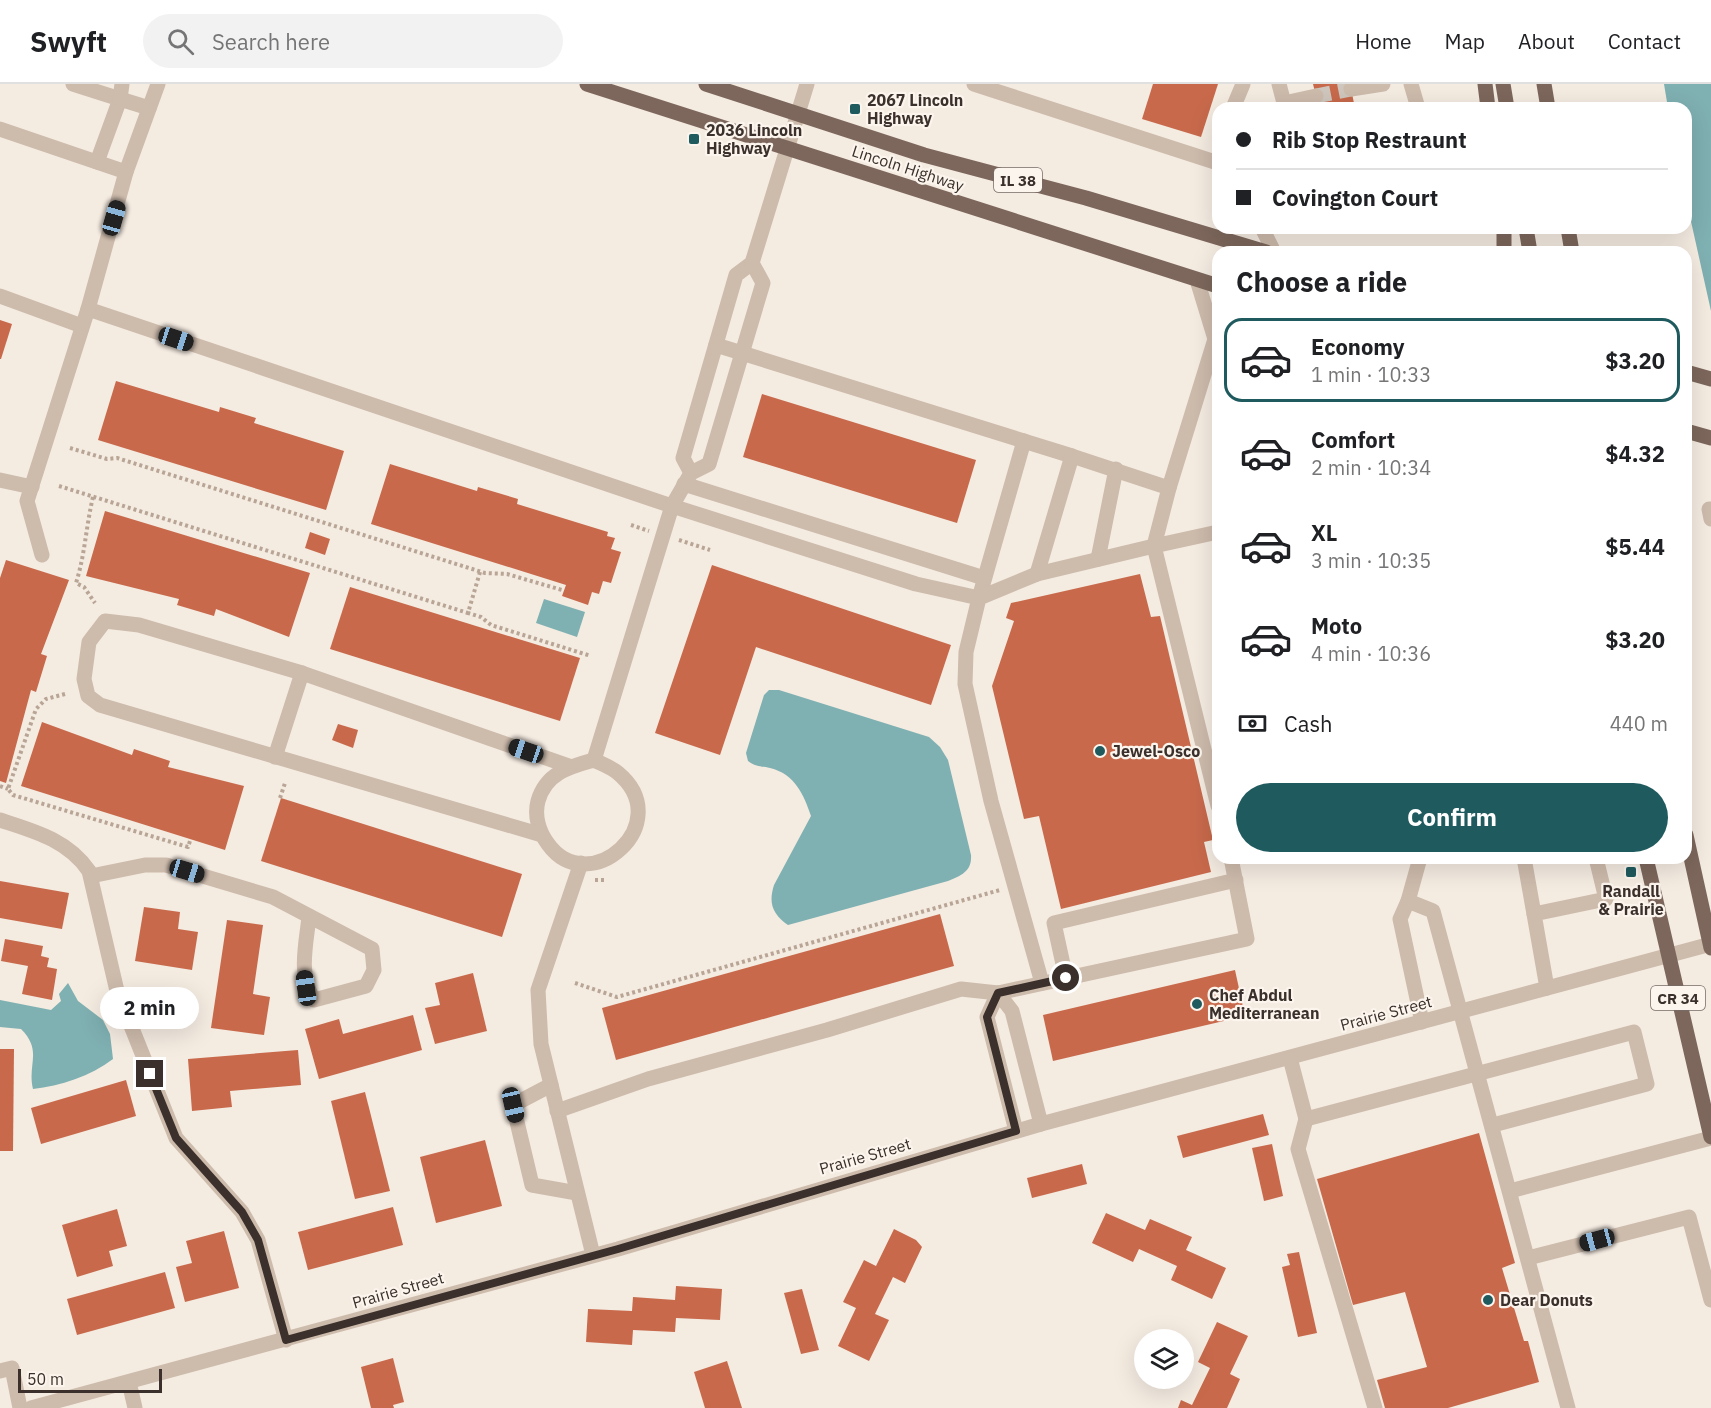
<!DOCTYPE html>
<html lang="en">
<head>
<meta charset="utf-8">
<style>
  body { margin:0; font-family:"IBM Plex Sans",sans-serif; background:#f2f2f2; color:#202124; height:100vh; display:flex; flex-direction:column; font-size:22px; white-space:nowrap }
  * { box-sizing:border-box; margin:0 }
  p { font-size:20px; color:#757577 }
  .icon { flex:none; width:33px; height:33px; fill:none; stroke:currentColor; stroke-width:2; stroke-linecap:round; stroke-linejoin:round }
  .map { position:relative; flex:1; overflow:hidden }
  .sheet { position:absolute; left:1212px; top:162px; width:480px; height:618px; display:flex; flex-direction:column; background:#fff; border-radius:18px; box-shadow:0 6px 24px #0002 }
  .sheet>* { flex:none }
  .guide { position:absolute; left:1212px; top:18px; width:480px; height:132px; border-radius:18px; box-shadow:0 6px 24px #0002; display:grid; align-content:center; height:132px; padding:0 24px; background:#fff }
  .fabs { position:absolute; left:1134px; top:1245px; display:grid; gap:12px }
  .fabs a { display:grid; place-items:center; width:60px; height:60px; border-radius:50%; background:#fff; box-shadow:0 6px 24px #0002; font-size:30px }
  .scale { position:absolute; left:18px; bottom:15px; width:144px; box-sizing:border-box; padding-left:6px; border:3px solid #3b302b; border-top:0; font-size:16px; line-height:21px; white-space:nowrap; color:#3b302b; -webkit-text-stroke:4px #fbf5ee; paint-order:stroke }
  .end { position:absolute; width:27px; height:27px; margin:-14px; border:8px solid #3b302b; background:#fff; box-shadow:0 0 0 3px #fff }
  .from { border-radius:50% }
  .bubble { position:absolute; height:42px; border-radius:21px; background:#fff; box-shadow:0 6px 24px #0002; font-size:20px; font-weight:700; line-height:42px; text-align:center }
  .car { position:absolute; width:18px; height:36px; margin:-18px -9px; border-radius:8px; box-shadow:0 0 4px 2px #0007; background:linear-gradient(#222 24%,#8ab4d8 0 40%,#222 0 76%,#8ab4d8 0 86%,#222 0) }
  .guide b { display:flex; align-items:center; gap:21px; height:57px; font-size:22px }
  .guide b+b { border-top:2px solid #e0e0e0 }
  .guide i { width:15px; height:15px; background:#202124 }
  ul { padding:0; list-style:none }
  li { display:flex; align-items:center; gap:18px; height:84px; margin:0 12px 9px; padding:0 12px; border:3px solid transparent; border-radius:18px }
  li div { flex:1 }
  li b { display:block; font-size:22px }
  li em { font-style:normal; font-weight:700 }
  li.current { border-color:#1f5a5e }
  li>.icon { width:54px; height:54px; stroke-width:1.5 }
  h2 { padding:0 24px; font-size:27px; line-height:72px }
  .pay { display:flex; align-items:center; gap:15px; height:66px; padding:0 24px; font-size:22px }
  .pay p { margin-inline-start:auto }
  .cta { display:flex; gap:12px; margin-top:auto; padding:12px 24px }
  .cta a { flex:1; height:69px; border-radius:36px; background:#1f5a5e; color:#fff; font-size:24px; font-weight:700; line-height:69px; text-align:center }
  header { display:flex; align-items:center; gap:36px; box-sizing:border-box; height:84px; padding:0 30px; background:#fff; border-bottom:2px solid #e0e0e0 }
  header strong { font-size:28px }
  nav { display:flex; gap:33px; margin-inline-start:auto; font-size:21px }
  .search { width:420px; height:54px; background:#f2f2f2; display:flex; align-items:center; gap:15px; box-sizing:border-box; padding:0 21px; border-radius:33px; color:#757577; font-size:22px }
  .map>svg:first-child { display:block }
</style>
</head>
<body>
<header>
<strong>Swyft</strong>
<div class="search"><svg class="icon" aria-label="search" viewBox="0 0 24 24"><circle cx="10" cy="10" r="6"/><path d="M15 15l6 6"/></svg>Search here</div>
<nav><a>Home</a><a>Map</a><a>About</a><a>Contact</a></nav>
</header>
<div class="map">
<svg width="1711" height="1324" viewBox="0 0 1711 1324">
  <rect width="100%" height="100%" fill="#f4ebe1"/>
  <g fill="#7fb0b2">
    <polygon points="1664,0 1711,0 1711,227 1686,115 1686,24 1668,24"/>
    <polygon points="544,515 585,528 577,553 536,539"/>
    <path d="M769,606H779L929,653L940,663L948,676L971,771C972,787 962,791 948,797L788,841C773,830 768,820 774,801L811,732C804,711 795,690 770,684C761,682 756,683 748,677L746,669L764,611Z"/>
    <path d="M68,899L78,917L103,936L110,950L113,975C91,992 60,1002 33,1005C27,980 43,967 21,945L0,943V916L51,926L61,917L59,910Z"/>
  </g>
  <g fill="#c8694b">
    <polygon points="1153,0 1218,0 1201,53 1142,35"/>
    <polygon points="1313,0 1350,0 1355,24 1319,24"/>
    <polygon points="0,236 12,240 1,275 0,275"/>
    <polygon points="116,297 219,328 220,323 256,334 254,339 344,367 326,426 98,356"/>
    <polygon points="762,310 976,376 957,439 743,373"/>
    <polygon points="390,380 477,407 478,403 518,415 517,420 608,448 607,452 615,454 611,465 621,468 611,499 603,497 599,510 592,508 588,521 562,512 566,501 371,440"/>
    <polygon points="105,427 310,489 289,553 216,525 214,532 177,521 179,515 86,492"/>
    <polygon points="310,448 330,455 325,471 305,464"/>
    <polygon points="6,476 69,496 41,570 47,572 36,608 31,606 6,699 0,697 0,494"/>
    <polygon points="712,481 951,561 931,621 756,563 720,671 655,649"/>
    <polygon points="1140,490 1151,533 1160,532 1213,756 1204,758 1211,788 1061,825 1039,732 1024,735 992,602 1014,537 1006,534 1011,519"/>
    <polygon points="350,503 580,574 560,637 330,565"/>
    <polygon points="42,638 132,671 134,665 170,677 168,683 244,702 225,766 21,702"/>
    <polygon points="338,640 358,646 353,664 332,656"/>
    <polygon points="281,714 522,790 502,853 261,777"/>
    <polygon points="0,797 69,809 62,845 0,834"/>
    <polygon points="144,823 180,828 178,845 198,848 192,886 135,877"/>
    <polygon points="940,830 954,882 616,976 602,924"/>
    <polygon points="227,836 263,841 253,910 270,913 264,951 211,944"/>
    <polygon points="5,855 43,862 41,872 49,874 47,883 57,885 52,916 22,910 28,882 1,877"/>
    <polygon points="1235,886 1245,932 1053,977 1043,931"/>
    <polygon points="473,889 487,947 435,960 425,924 440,921 435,899"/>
    <polygon points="413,931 422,966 319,995 305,945 339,935 343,950"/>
    <polygon points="0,965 14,965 13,1067 0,1067"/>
    <polygon points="298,966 301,1001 230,1007 232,1023 192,1027 188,975"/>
    <polygon points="126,996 136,1032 41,1060 31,1024"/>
    <polygon points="365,1008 390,1107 355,1115 331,1017"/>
    <polygon points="1263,1030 1269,1051 1183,1074 1177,1052"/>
    <polygon points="1479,1049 1515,1179 1502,1184 1524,1257 1528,1257 1539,1298 1448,1324 1385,1324 1377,1296 1427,1283 1405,1208 1353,1221 1317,1095"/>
    <polygon points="485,1056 502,1122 436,1139 420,1073"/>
    <polygon points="1272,1060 1283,1112 1264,1117 1252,1064"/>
    <polygon points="1082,1080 1087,1100 1032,1114 1027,1094"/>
    <polygon points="393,1123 403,1161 308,1186 298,1148"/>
    <polygon points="117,1125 127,1162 109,1167 113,1182 77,1193 62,1141"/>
    <polygon points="1106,1129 1145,1146 1150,1135 1192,1153 1186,1166 1226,1184 1212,1215 1171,1196 1177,1182 1139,1165 1133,1178 1092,1159"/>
    <polygon points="894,1145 916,1156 922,1163 905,1199 893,1193 875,1230 889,1236 869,1277 838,1262 856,1224 843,1218 864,1176 876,1182"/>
    <polygon points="224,1147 239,1204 185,1218 176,1183 192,1179 186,1157"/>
    <polygon points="1299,1168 1317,1249 1298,1253 1282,1183 1290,1181 1287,1170"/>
    <polygon points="165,1188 175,1224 77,1251 67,1215"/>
    <polygon points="676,1202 722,1205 720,1236 676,1234 675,1248 633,1246 632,1261 586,1258 588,1225 632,1227 633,1213 675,1216"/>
    <polygon points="802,1205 819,1266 801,1270 784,1209"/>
    <polygon points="1217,1238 1248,1252 1230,1290 1240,1295 1227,1324 1178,1324 1181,1316 1192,1321 1210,1284 1198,1278"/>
    <polygon points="393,1274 404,1318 393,1321 394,1324 371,1324 361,1283"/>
    <polygon points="727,1277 742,1324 705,1324 694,1288"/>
  </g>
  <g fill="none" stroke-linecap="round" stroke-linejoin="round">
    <polyline stroke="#cfc6bd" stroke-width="15" stroke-dasharray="15 8" stroke-linecap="butt" points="1316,12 1351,5"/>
    <g stroke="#b9a596" stroke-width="4" stroke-dasharray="3 3" stroke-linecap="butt">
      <polyline points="70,364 107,375 117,374 485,489 507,490 562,506"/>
      <polyline points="59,402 468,529"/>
      <path d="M93,413C86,442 85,471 76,499L84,503L95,519"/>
      <polyline points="631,441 649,447"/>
      <polyline points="679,456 710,466"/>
      <polyline points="480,488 468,529 481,533 491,541 591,572"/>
      <polyline points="65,610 46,615 36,625 8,705 13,711 188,763 190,757"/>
      <polyline points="0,702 8,705"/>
      <polyline points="280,714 285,699"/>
      <polyline points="595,796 607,796"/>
      <polyline points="575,899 617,913 1000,806"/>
    </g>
    <g stroke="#cdbbac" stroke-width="15">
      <polyline points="73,0 120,15 97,78"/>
      <polyline points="122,0 120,15 149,24"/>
      <polyline points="974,0 1218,79"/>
      <polyline points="1279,0 1284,19 1283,24"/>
      <polyline points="1411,0 1418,24"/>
      <polyline points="1351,5 1383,0"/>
      <polyline points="1284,19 1316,12"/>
      <polyline points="1233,24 1243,0"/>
      <polyline points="0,45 126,88"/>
      <polyline points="1262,144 1274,168"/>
      <polyline points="1197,196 1215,255 1218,252"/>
      <polyline points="0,212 82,242"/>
      <polyline points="88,225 672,422 916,500 979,514 1024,357"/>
      <polyline points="1215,255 1169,404 1154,462 1218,448"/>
      <polyline points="716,261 1072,372"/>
      <polyline points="691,389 683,374 736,191 752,179 807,0"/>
      <polyline points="0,396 32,403"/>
      <polyline points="684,400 984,494"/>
      <polyline points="1711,425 1709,425 1711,435"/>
      <polyline points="42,471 27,417 88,225 126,88 158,0"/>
      <polyline points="1098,475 1116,385"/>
      <polyline points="1037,490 1072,372 1169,404"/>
      <polyline points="275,673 302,589"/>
      <polyline points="594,676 672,422 691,389 709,380 763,199 752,179"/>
      <path d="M594,676C602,680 611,683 618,689C678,739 589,817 548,760C539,748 534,732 538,717C546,689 569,683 594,676Z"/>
      <path d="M0,736C34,747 68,756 89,787L117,907L176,1054L242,1128L258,1156L286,1256"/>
      <polyline points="542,751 100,621 88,612 84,595 89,558 105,537 139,541 302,589 569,682"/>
      <polyline points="1524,774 1534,830"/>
      <polyline points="581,779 538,906 541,960 593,1171"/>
      <path d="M91,792L145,781H166L273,813L372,865L374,886L366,902L314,916C298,891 306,861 309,833"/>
      <polyline points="1408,817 1420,774"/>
      <polyline points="1066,894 1054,839 1236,796"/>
      <polyline points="1042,899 991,717 965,600 966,568 979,514 1037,490 1154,462 1218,722"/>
      <polyline points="1547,904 1534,830 1606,815 1596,774"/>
      <polyline points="998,909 987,933 1016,1047"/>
      <polyline points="998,909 1012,927 1041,1040"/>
      <polyline points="1422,938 1400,835 1408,817 1433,827 1568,1324"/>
      <polyline points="1290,974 1306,1035 1634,948 1647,1000 1493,1041"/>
      <polyline points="551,1001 513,1021 532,1101 577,1109"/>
      <polyline points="557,1027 648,995 827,946 961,905 998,909 1247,855 1231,774"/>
      <polyline points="1306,1035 1298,1065 1375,1324"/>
      <polyline points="1510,1107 1711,1054"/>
      <polyline points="1528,1174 1689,1133 1711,1216"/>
      <polyline points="0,1287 12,1284 20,1324"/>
      <polyline points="129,1298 135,1324"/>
      <polyline points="31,1324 618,1165 1041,1040 1711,860"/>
    </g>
    <g stroke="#7d675c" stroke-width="15">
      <polyline points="587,0 1218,202"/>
      <polyline points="706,0 924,71 1086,114 1266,168"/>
      <polyline points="1485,0 1488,24"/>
      <polyline points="1503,0 1507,24"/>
      <polyline points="1544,0 1548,24"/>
      <polyline points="1504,144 1504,168"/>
      <polyline points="1526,144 1530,168"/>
      <polyline points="1568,144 1572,168"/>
      <polyline points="1686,288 1711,295"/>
      <polyline points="1686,347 1711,354"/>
      <polyline points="1686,751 1711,864"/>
      <polyline points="1646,774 1711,1053"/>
    </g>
  </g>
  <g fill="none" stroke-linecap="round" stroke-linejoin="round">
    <polyline stroke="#3b302b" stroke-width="8" points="150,990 176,1054 242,1128 258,1156 286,1256 618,1165 1016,1047 987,933 998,909 1066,894"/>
  </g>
  <g fill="#1f5a5e" stroke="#fbf5ee" stroke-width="2">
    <rect x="849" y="19" width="12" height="12" rx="3"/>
    <rect x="688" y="49" width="12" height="12" rx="3"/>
    <circle cx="1100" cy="667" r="6"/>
    <rect x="1625" y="782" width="12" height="12" rx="3"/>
    <circle cx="1197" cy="920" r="6"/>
    <circle cx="1488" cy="1216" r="6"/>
  </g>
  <g text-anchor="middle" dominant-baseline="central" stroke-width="4.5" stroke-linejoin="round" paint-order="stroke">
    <g fill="#fbf5ee" stroke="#756b66" stroke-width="1.5">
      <rect x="994" y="84" width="48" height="24" rx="4.5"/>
      <rect x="1651" y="902" width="54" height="24" rx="4.5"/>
    </g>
    <g font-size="15" font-weight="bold" fill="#3b302b">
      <text x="1018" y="96">IL 38</text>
      <text x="1678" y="914">CR 34</text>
    </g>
    <g font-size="16" font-weight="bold" fill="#3b302b" stroke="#fbf5ee" text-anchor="start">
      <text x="867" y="16">2067 Lincoln<tspan x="867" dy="18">Highway</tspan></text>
      <text x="706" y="46">2036 Lincoln<tspan x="706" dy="18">Highway</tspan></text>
      <text x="1112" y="667">Jewel-Osco</text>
      <text x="1631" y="807" text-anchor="middle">Randall<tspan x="1631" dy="18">&amp; Prairie</tspan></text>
      <text x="1209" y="911">Chef Abdul<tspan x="1209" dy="18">Mediterranean</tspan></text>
      <text x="1500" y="1216">Dear Donuts</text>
    </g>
    <g font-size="16" fill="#3b302b" stroke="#fbf5ee">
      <text transform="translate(908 84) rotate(18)">Lincoln Highway</text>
      <text transform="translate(1386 929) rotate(-15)">Prairie Street</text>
      <text transform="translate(865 1072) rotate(-16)">Prairie Street</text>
      <text transform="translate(398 1206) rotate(-16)">Prairie Street</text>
    </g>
  </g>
</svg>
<div class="fabs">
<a><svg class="icon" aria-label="layers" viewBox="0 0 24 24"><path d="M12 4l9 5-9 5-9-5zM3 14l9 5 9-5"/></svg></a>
</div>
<div class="scale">50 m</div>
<i class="end from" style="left:1066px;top:894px"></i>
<i class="end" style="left:150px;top:990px"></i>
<div class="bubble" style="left:100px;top:903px;width:99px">2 min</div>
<i class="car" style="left:114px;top:134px;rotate:16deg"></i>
<i class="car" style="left:176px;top:255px;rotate:108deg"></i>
<i class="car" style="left:526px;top:667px;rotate:289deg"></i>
<i class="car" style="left:187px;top:787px;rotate:107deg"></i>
<i class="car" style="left:306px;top:904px;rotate:352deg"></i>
<i class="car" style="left:513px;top:1021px;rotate:167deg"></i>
<i class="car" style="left:1597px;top:1156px;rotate:255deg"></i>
<div class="guide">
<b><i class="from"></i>Rib Stop Restraunt</b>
<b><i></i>Covington Court</b>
</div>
<section class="sheet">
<h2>Choose a ride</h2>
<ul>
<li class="current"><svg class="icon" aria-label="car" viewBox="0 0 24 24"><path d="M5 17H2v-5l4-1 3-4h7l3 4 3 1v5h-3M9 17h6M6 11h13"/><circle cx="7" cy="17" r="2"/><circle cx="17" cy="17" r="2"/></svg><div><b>Economy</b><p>1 min · 10:33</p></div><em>$3.20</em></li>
<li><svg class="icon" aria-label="car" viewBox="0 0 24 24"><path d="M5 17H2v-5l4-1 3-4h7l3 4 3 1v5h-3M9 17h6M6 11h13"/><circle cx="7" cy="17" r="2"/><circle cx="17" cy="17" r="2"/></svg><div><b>Comfort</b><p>2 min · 10:34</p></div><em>$4.32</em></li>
<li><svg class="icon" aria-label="car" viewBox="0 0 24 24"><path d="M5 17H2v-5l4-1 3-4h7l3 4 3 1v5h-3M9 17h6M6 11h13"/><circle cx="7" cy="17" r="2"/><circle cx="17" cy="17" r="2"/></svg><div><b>XL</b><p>3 min · 10:35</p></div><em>$5.44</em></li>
<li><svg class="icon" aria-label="car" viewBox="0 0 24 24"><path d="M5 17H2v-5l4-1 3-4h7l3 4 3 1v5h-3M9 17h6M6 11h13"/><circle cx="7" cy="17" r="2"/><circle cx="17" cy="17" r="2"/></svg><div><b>Moto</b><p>4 min · 10:36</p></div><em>$3.20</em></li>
</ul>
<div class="pay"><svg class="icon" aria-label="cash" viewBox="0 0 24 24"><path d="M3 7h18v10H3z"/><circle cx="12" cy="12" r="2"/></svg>Cash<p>440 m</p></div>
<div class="cta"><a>Confirm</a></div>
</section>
</div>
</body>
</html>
